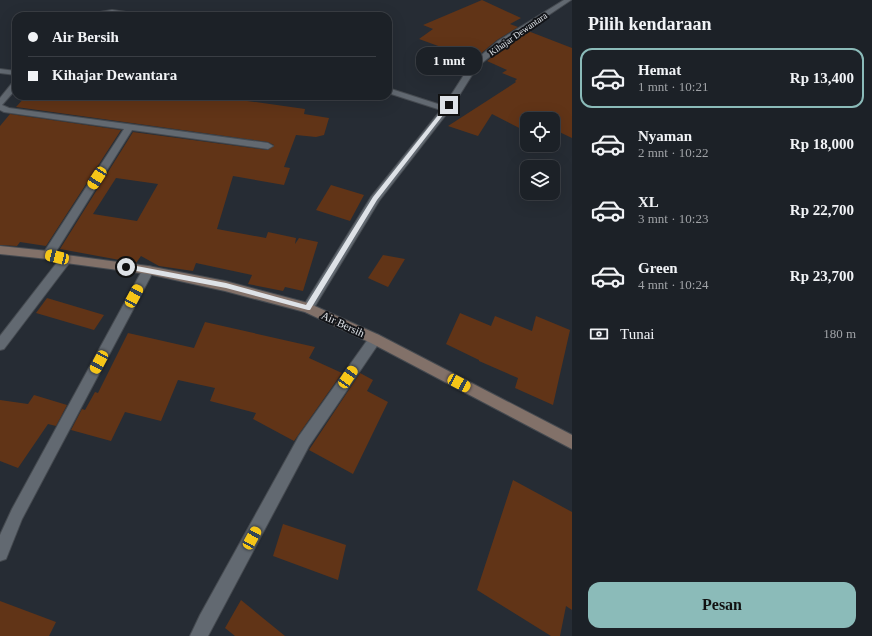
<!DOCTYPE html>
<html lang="id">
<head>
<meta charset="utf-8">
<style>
  body { margin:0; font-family:Georgia,serif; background:#25292f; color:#f1f3f6; height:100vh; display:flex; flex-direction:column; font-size:15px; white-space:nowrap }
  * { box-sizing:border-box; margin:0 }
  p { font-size:13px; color:#a0a3a7 }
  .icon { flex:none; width:22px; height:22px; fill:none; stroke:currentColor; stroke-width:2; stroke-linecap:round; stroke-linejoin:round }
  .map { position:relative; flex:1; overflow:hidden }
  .panel { display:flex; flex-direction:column; background:#1c2127; width:300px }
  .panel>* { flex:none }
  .banner { position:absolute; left:12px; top:12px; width:380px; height:88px; border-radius:12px; box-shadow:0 4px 16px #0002,0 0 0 1px #3a3e44; display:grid; align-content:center; height:88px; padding:0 16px; background:#1c2127 }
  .buttons { position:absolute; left:520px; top:112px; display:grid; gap:8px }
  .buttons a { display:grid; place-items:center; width:40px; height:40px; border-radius:8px; background:#1c2127; box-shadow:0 4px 16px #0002,0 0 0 1px #3a3e44; font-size:20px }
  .end { position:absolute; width:18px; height:18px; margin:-9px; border:5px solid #dee2e7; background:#111; box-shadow:0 0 0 2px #111 }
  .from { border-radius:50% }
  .bubble { position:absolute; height:28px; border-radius:12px; background:#1c2127; box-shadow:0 4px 16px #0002,0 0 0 1px #3a3e44; font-size:13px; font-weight:800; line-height:28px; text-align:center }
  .car { position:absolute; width:12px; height:24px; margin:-12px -6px; border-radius:5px; box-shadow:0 0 3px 1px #0007; background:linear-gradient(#f5c518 24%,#345 0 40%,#f5c518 0 76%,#345 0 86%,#f5c518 0) }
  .banner b { display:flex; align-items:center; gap:14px; height:38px; font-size:15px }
  .banner b+b { border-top:1px solid #3a3e44 }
  .banner i { width:10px; height:10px; background:#f1f3f6 }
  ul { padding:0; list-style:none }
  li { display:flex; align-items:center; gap:12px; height:60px; margin:0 8px 6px; padding:0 8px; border:2px solid transparent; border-radius:12px }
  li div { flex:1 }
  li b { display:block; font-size:15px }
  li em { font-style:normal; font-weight:800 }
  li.selected { border-color:#8bbbb9 }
  li>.icon { width:36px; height:36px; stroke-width:1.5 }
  h2 { padding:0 16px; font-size:18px; line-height:48px }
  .pay { display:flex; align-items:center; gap:10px; height:44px; padding:0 16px; font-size:15px }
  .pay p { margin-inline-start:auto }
  .cta { display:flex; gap:8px; margin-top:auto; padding:8px 16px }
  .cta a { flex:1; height:46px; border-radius:12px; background:#8bbbb9; color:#111; font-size:16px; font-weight:800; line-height:46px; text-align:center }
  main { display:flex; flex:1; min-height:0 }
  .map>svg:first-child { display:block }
</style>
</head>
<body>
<main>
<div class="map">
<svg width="572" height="636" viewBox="0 0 572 636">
  <rect width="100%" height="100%" fill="#262c34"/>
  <g fill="#613417" fill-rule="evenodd">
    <polygon points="482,0 521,18 510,24 518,27 497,40 478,56 468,52 463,55 419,39 433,29 423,25"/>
    <polygon points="528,31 572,48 572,138 553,129 553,119 533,119 527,116 527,132 492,114 478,136 448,126 516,82 515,81 517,79 502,73 507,70 487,61"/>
    <path d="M26,96H143L171,99L173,96H212L305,109L304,114L329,118L324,135L316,137L296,135L284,167L290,168L284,185L233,176L217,229L266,238L268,232L296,238L295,244L299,238L318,242L303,291L285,287L283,291L248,284L252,275L196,263L193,271L159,266L141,256L136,263L60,249L133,132L268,150L274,145L268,142L16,107ZM116,178L158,184L137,221L93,214Z"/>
    <polygon points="10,114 121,130 46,246 20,242 17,246 0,245 0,126"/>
    <polygon points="331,185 364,195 350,221 316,210"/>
    <polygon points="383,255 405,259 388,287 368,278"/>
    <polygon points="47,298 104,315 94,330 36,313"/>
    <polygon points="460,313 491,326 495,316 532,331 536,316 570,330 553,405 515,388 518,378 479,361 479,360 446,344"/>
    <polygon points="205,322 315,347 309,358 342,373 294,441 253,419 256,413 210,401 215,388 178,380 161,421 125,412 111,441 71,430 82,409 85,410 95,392 98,393 128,333 194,348"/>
    <polygon points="360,373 373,380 367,391 388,402 353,474 309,450"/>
    <polygon points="34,395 67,405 56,426 48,424 18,468 0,461 0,400 28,404"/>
    <polygon points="513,480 572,512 572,610 566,606 560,636 551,636 477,590"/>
    <polygon points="283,524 346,545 338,580 273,556"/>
    <polygon points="241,600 285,636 235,636 225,628"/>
    <polygon points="0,601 56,622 49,636 0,636"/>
  </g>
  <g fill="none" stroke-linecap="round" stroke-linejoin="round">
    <defs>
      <g id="street">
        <polygon points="564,0 571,0 504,45 477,67 452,107 379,201 312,311 308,313 304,311 302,308 304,305 371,197 441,110 388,93 388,88 444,106 471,64 498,41"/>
        <polygon points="112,10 126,12 139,16 112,14 95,16 100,12"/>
        <polygon points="334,13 336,14 337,16 330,16"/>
        <polygon points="0,69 16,71 16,75 0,73"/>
        <polygon points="13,82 16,82 16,89 2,105 9,108 268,143 273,146 268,149 132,130 52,258 48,259 44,258 43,255 44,252 124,129 4,112 0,110 0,98"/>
        <polygon points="66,255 70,256 71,259 70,262 4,349 0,350 0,336 62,256"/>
        <polygon points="148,266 152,267 154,270 22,519 6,559 0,561 0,535 12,509 144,267"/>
        <polygon points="375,334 379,335 381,339 379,343 309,446 208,636 190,636 200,615 299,436 371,335"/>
      </g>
      <polygon id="secondary" points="0,246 48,251 66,255 148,266 225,281 308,303 379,335 572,435 572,449 371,343 305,312 225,291 148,274 66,263 48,259 0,254"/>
    </defs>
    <use href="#street" stroke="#454a50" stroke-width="2"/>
    <use href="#secondary" stroke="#454a50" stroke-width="2"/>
    <use href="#street" fill="#626971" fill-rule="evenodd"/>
    <use href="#secondary" fill="#827169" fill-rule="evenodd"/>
  </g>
  <polygon fill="#dee2e7" points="447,104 451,105 377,200 310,310 308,310 226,288 126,269 123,267 126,264 226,283 306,305 373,197"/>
  <g text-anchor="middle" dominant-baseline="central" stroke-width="4" stroke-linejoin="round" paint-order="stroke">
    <g font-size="9" fill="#dee2e7" stroke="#121418">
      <text transform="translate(518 34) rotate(-35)">Kihajar Dewantara</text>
    </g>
    <g font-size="11" fill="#dee2e7" stroke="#121418">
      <text transform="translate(343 324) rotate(25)">Air Bersih</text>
    </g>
  </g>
</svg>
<div class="buttons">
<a><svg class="icon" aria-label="locate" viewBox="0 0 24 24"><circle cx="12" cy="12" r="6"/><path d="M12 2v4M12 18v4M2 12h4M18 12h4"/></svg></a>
<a><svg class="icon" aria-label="layers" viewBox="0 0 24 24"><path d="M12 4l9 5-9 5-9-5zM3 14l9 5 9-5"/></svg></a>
</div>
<i class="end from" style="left:126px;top:267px"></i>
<i class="end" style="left:449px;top:105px"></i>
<div class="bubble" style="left:416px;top:47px;width:66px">1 mnt</div>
<i class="car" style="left:97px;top:178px;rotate:213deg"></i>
<i class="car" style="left:57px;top:257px;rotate:283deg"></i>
<i class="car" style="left:134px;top:296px;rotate:28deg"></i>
<i class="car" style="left:99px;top:362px;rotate:208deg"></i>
<i class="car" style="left:348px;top:377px;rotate:34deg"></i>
<i class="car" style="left:459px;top:383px;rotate:118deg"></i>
<i class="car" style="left:252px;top:538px;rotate:29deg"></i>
<div class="banner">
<b><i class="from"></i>Air Bersih</b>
<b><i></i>Kihajar Dewantara</b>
</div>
</div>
<section class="panel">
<h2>Pilih kendaraan</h2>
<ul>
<li class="selected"><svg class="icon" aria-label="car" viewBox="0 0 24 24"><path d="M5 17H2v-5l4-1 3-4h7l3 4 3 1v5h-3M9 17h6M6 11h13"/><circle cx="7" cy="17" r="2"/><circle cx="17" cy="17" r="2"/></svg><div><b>Hemat</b><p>1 mnt · 10:21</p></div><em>Rp 13,400</em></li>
<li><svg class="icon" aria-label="car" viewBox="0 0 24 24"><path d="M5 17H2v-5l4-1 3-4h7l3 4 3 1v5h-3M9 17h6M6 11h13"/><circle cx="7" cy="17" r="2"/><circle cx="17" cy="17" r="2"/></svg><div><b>Nyaman</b><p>2 mnt · 10:22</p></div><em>Rp 18,000</em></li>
<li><svg class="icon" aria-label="car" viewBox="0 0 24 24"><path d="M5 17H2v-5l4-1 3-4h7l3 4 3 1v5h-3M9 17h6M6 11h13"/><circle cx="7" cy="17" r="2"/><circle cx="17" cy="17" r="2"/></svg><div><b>XL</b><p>3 mnt · 10:23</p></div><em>Rp 22,700</em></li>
<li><svg class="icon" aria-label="car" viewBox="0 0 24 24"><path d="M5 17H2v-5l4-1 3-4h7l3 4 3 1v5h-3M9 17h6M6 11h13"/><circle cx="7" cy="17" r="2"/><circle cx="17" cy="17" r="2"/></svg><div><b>Green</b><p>4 mnt · 10:24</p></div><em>Rp 23,700</em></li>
</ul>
<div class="pay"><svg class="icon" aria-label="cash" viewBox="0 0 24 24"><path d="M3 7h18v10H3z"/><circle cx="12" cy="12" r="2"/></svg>Tunai<p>180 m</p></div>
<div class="cta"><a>Pesan</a></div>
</section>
</main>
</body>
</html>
